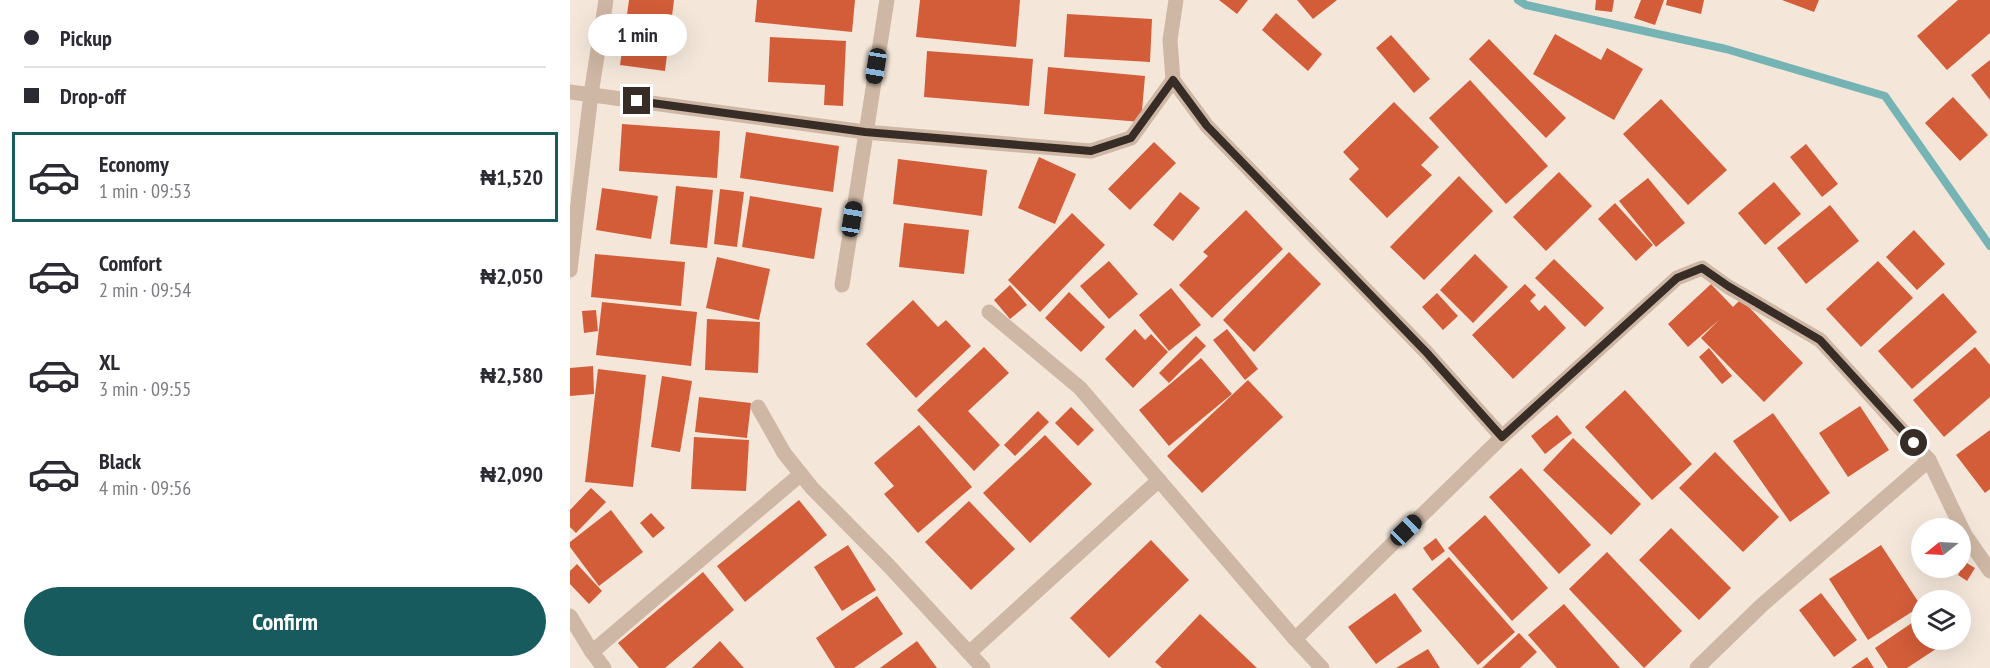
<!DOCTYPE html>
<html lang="en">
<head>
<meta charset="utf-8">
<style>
  body { margin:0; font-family:"PT Sans Narrow",sans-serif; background:#f2f2f3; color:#2b2b33; height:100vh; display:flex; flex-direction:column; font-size:22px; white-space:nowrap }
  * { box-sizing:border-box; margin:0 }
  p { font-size:20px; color:#7c7c81 }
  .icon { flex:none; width:33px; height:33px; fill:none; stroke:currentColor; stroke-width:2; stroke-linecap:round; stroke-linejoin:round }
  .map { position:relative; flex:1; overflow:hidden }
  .details { display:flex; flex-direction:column; background:#fff; width:570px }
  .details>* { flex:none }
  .top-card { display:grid; align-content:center; height:132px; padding:0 24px; background:#fff }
  .needle { width:39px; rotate:252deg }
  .controls { position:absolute; left:1341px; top:518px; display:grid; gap:12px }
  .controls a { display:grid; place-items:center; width:60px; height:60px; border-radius:50%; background:#fff; box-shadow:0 6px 24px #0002; font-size:30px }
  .end { position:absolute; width:27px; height:27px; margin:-14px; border:8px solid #382c27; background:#fff; box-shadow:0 0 0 3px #fff }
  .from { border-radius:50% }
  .bubble { position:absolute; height:42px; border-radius:21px; background:#fff; box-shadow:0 6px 24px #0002; font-size:20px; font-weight:800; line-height:42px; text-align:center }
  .car { position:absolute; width:18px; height:36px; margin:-18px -9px; border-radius:8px; box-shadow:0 0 4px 2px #0007; background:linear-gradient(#222 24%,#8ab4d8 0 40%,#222 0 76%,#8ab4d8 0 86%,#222 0) }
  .top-card b { display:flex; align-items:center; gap:21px; height:57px; font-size:22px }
  .top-card b+b { border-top:2px solid #e1e1e2 }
  .top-card i { width:15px; height:15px; background:#2b2b33 }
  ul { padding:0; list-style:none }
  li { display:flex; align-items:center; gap:18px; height:90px; margin:0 12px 9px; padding:0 12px; border:3px solid transparent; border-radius:0px }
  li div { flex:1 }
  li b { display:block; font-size:22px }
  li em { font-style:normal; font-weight:800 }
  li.current { border-color:#185b5f }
  li>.icon { width:54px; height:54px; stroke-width:1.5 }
  .button { display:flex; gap:12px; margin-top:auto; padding:12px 24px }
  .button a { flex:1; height:69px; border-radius:36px; background:#185b5f; color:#fff; font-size:24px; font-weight:800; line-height:69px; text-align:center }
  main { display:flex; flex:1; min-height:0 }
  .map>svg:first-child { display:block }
</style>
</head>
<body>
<main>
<section class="details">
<div class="top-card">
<b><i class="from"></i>Pickup</b>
<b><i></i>Drop-off</b>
</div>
<ul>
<li class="current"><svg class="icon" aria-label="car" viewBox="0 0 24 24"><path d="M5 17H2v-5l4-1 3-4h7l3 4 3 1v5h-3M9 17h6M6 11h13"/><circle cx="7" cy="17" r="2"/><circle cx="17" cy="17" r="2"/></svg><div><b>Economy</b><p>1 min · 09:53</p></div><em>₦1,520</em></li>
<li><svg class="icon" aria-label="car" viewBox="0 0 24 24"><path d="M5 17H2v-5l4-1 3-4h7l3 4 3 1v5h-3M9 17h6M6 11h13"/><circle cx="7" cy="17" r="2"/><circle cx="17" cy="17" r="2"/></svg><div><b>Comfort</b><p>2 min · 09:54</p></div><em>₦2,050</em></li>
<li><svg class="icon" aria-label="car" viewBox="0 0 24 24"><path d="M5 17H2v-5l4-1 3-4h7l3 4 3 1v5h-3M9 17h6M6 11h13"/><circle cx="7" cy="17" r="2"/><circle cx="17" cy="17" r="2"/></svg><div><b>XL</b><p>3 min · 09:55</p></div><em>₦2,580</em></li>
<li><svg class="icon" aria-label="car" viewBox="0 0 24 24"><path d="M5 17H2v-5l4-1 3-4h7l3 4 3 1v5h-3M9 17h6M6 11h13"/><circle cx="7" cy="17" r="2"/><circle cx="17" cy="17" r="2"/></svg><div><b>Black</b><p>4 min · 09:56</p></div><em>₦2,090</em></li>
</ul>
<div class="button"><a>Confirm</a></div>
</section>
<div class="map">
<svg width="1420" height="668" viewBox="0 0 1420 668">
  <rect width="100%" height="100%" fill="#f4e7da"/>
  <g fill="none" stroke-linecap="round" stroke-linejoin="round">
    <polyline stroke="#76b3b4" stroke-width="8" points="948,0 956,5 1156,49 1315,96 1420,246"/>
  </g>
  <g fill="#d35d39">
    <polygon points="59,0 104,0 95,71 50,65"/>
    <polygon points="187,0 285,0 282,32 185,22"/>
    <polygon points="350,0 450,0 446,47 346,37"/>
    <polygon points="649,0 678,0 667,14"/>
    <polygon points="727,0 767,0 743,19"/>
    <polygon points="1026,0 1044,0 1042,12 1025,10"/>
    <polygon points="1071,0 1094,0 1085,25 1064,18"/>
    <polygon points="1097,0 1134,0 1131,14 1096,5"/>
    <polygon points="1212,0 1249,0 1244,12"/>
    <polygon points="1388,0 1420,0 1420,33 1377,70 1347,36"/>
    <polygon points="706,13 752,54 738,71 692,30"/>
    <polygon points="497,14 582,19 580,62 494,57"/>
    <polygon points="985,34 1031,60 1037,48 1073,69 1044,120 963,74"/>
    <polygon points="821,35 860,79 844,93 806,48"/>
    <polygon points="200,37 276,41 273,106 254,105 255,85 198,82"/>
    <polygon points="919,39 996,118 976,138 899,59"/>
    <polygon points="357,51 463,59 459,106 354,97"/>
    <polygon points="1420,60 1420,100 1401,75"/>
    <polygon points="478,67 575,76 571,122 474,114"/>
    <polygon points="900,80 978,166 936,204 859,118"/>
    <polygon points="1383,97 1418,135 1390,161 1355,123"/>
    <polygon points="1091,99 1157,170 1118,205 1053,134"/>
    <polygon points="824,102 869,147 851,165 862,175 817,218 779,179 789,169 773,152"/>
    <polygon points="52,124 150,131 147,178 49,171"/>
    <polygon points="176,132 269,146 263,192 170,178"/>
    <polygon points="584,142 606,163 560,210 538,189"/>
    <polygon points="1236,144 1268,184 1252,197 1220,157"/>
    <polygon points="469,157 506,174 485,224 448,208"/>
    <polygon points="328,159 417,170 412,216 323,204"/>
    <polygon points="989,172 1022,206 976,251 943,217"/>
    <polygon points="889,176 923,211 854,280 820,247"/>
    <polygon points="1078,178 1115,223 1086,247 1049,201"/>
    <polygon points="1204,182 1231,214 1195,245 1168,213"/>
    <polygon points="106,186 143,190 137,248 100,244"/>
    <polygon points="32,188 88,196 81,239 26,230"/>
    <polygon points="150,189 174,192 167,247 144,244"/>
    <polygon points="610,192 630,208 603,241 583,225"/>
    <polygon points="180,196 252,208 244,259 172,247"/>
    <polygon points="1045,203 1083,245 1066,261 1028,219"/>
    <polygon points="1260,205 1289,241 1236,284 1207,248"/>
    <polygon points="676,210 713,249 642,318 609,285 638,256 633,252"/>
    <polygon points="502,213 535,245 470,312 438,280"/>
    <polygon points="334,223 399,230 394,274 329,267"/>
    <polygon points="1344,230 1375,264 1347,290 1316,257"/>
    <polygon points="719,252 751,284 684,352 653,320"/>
    <polygon points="25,254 115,262 111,306 21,297"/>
    <polygon points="905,254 938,287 903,323 870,290"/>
    <polygon points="147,257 200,269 189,320 136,308"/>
    <polygon points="984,259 1034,308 1015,327 965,278"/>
    <polygon points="539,261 568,294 539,319 510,286"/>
    <polygon points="1308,261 1343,298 1291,347 1256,309"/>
    <polygon points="955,284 966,295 960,301 969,311 975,305 996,328 943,379 902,335"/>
    <polygon points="1141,284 1163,307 1171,299 1233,363 1194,402 1131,338 1149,320 1118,347 1098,324"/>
    <polygon points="440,285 457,305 440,319 424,300"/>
    <polygon points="601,288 631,325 599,351 569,315"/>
    <polygon points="499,292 535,327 511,352 475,318"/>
    <polygon points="867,293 888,316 873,330 852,307"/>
    <polygon points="1373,293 1407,332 1342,389 1308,351"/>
    <polygon points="343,300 368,327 376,320 401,346 346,398 296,344"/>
    <polygon points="32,302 127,312 121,366 26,355"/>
    <polygon points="26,310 28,331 14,333 12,311"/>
    <polygon points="137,319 190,322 188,373 135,370"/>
    <polygon points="565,329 575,340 581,334 598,352 563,388 535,359"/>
    <polygon points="657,329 688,369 675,380 643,340"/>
    <polygon points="626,336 636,346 599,383 589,373"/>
    <polygon points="414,347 439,373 398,411 430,445 404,471 347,410"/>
    <polygon points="1405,347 1420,365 1420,397 1374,437 1343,400"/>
    <polygon points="1139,348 1162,376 1152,384 1129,357"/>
    <polygon points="631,358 662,394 599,446 569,410"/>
    <polygon points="23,366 24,394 0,396 0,368"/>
    <polygon points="28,369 76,375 63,487 15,482"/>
    <polygon points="92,376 122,381 110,452 81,447"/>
    <polygon points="678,380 713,417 632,493 597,456"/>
    <polygon points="1055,390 1122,464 1082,500 1015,427"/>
    <polygon points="129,397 181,403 177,438 125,432"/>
    <polygon points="1290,406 1319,450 1278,477 1249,433"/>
    <polygon points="501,407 524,430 508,446 485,423"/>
    <polygon points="468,411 479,422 445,456 434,445"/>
    <polygon points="1203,413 1260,493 1220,522 1163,441"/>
    <polygon points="987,415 1002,433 975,454 961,436"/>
    <polygon points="349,425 402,487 348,533 314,494 324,486 304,463"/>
    <polygon points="1420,430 1420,489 1415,493 1386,455"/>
    <polygon points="475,435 522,484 460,543 413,493"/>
    <polygon points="124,437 179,440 176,491 121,489"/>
    <polygon points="1003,438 1071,504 1041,535 973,470"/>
    <polygon points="1145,452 1209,517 1173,552 1109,488"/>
    <polygon points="951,468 1021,545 989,574 919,497"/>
    <polygon points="21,488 36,502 6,533 0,527 0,510"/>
    <polygon points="229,500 257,535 175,602 147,566"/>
    <polygon points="399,501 445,549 401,590 355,542"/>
    <polygon points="41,510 73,552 29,586 0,547 0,542"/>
    <polygon points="81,513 95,528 83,538 70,523"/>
    <polygon points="915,515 978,588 942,621 878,548"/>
    <polygon points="1101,528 1161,588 1129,620 1069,560"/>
    <polygon points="866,538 875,551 862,561 853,548"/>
    <polygon points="581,540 619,580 539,658 500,618"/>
    <polygon points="278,545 306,590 272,611 244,567"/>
    <polygon points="1311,545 1351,606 1298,640 1259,579"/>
    <polygon points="1037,552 1112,631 1074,668 999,589"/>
    <polygon points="879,557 945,632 908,665 842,589"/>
    <polygon points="1395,562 1405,568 1397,581 1388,575"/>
    <polygon points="7,564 32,591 19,604 0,584 0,571"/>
    <polygon points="133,572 164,610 95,668 69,668 48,643"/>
    <polygon points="825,593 852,631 806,664 778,627"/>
    <polygon points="1251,593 1287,640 1264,657 1229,610"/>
    <polygon points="307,596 333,634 284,668 265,668 246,638"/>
    <polygon points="994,604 1050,668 987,668 958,635"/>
    <polygon points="630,614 687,668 592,668 585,662"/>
    <polygon points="1352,616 1352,639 1372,639 1375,643 1337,668 1318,668 1305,648"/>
    <polygon points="949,633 967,652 950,668 912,668"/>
    <polygon points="150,641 174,668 122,668"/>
    <polygon points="347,641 367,668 310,668"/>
    <polygon points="858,649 870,668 826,668"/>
    <polygon points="1297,657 1304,668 1281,668"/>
  </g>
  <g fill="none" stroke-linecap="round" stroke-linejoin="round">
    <g stroke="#ceb7a4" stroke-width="15">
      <polyline points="606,0 600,40 603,80 637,126 857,353 932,437"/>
      <polyline points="0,92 295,132 521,151 561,138 603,80"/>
      <polyline points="0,270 21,94 36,0"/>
      <polyline points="272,285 317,0"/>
      <polyline points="419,312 510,388 725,639 752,668"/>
      <polyline points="188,407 214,453 242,488 319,566 413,668"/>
      <polyline points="0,616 22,652 34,668"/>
      <polyline points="725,639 932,437 1107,278 1132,268 1157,286 1250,340 1359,460 1395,535 1420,571"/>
      <polyline points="22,652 231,474"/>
      <polyline points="399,653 589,480"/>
      <polyline points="1127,668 1192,605 1359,460"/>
    </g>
  </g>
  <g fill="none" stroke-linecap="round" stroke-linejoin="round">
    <polyline stroke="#382c27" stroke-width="8" points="67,101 295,132 521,151 561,138 603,80 637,126 857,353 932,437 1107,278 1132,268 1158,286 1250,340 1344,443"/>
  </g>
</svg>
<div class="controls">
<a><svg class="needle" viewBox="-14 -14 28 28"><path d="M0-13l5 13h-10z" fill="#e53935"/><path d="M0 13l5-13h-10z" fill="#7c7c81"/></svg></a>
<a><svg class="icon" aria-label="layers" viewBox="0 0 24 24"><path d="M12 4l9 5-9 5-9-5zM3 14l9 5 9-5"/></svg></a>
</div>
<i class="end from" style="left:1344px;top:443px"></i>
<i class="end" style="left:67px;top:101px"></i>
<div class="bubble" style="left:18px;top:14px;width:99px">1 min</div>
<i class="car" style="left:306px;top:66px;rotate:189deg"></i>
<i class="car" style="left:282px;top:219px;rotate:9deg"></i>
<i class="car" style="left:836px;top:530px;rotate:46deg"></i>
</div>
</main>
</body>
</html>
